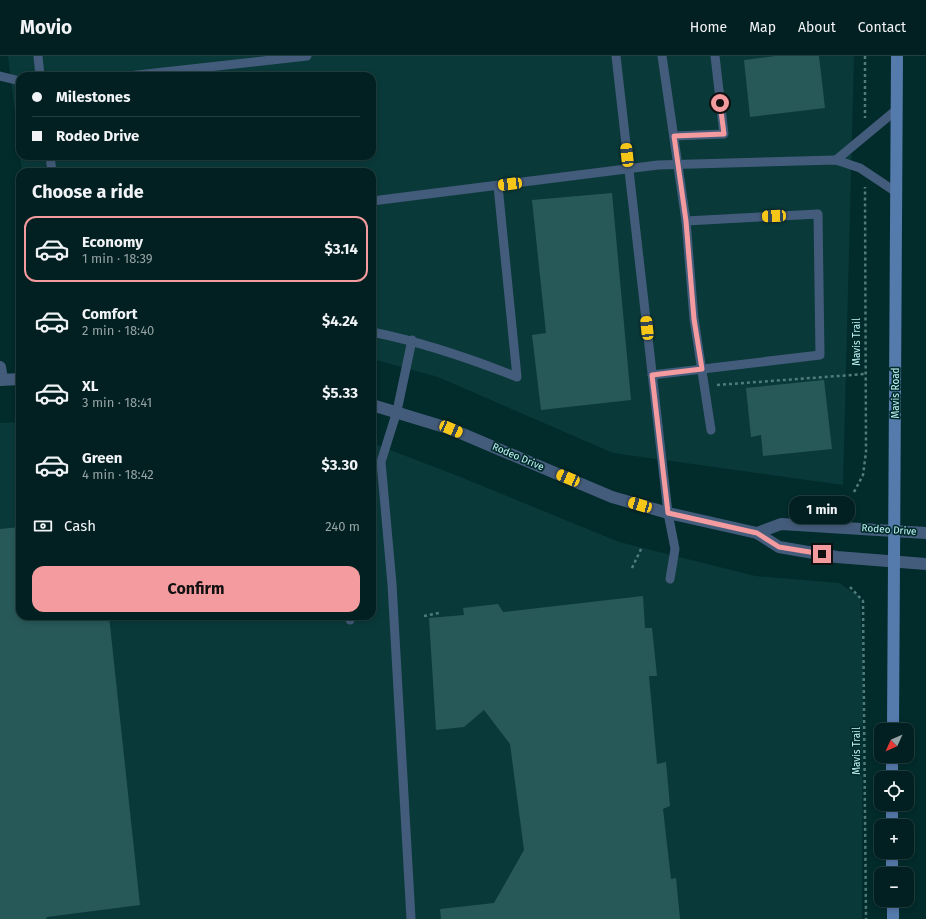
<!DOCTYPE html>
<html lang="en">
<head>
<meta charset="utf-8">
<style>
  body { margin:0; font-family:"Fira Sans",sans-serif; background:#0c282a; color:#f1f3f6; height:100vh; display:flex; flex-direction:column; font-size:15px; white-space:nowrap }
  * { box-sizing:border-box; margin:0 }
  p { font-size:13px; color:#96a3a5 }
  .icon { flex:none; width:22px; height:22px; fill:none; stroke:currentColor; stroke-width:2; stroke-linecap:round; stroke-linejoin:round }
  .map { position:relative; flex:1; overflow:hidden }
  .details { position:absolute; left:16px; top:112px; width:360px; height:452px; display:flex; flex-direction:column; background:#022021; border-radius:12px; box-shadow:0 2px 6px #0003,0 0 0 1px #233e3f }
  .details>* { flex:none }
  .guide { position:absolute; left:16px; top:16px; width:360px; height:88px; border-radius:12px; box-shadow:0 2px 6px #0003,0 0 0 1px #233e3f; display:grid; align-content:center; height:88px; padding:0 16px; background:#022021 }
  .needle { width:26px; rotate:225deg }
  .buttons { position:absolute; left:874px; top:667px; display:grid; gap:8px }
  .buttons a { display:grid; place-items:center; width:40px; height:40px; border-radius:8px; background:#022021; box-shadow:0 2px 6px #0003,0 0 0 1px #233e3f; font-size:20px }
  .end { position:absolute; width:18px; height:18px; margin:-9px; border:5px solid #f49b9f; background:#111; box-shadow:0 0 0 2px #111 }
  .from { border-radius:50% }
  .bubble { position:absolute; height:28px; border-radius:12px; background:#022021; box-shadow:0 2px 6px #0003,0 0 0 1px #233e3f; font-size:13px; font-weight:700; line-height:28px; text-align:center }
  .car { position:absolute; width:12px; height:24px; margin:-12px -6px; border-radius:5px; box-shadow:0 0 3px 1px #0007; background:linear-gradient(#f5c518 24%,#345 0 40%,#f5c518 0 76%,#345 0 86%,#f5c518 0) }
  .guide b { display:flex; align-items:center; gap:14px; height:38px; font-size:15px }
  .guide b+b { border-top:1px solid #233e3f }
  .guide i { width:10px; height:10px; background:#f1f3f6 }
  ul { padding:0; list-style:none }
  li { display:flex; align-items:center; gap:12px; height:66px; margin:0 8px 6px; padding:0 8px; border:2px solid transparent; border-radius:12px }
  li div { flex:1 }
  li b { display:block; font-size:15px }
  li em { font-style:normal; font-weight:700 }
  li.on { border-color:#f49b9f }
  li>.icon { width:36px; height:36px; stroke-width:1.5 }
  h2 { padding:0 16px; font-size:18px; line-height:48px }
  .pay { display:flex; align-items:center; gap:10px; height:44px; padding:0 16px; font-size:15px }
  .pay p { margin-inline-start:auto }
  .button { display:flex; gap:8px; margin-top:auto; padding:8px 16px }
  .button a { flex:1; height:46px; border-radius:12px; background:#f49b9f; color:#111; font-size:16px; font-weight:700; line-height:46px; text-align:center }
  header { display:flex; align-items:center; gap:24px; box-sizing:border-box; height:56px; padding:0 20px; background:#022021; border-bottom:1px solid #233e3f }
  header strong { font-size:19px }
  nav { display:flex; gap:22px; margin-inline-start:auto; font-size:14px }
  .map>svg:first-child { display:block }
</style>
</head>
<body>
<header>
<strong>Movio</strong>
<nav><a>Home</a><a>Map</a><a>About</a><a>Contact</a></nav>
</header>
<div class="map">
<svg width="926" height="863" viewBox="0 0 926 863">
  <rect width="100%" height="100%" fill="#022b2c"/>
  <g fill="#0a393a">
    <polygon points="8,0 854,0 843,429 613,397 438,321 372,303 372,116 22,116 20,100 372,100 372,20 20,20 20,96"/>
    <polygon points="20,366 20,560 372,560 372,387 458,420 619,486 755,520 839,527 860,541 863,609 862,863 0,863 0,367"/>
  </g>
  <g fill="#285959">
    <polygon points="775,0 819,0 825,52 750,61 744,4"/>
    <polygon points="612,137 631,344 541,354 532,279 546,277 532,144"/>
    <polygon points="824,324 832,393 763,400 761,379 751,381 746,332"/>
    <polygon points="20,471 20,560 109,560 140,849 47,861 46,863 0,863 0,473"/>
    <polygon points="643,540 645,572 652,572 657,620 649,620 657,708 666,706 670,750 663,753 671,823 676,822 680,863 441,863 440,853 494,847 524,794 510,688 484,654 464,671 436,674 429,562 464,559 463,552 498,548 503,556"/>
  </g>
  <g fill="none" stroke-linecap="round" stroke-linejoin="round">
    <g stroke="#4f7c7d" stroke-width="2.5" stroke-dasharray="3 3" stroke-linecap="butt">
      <polyline points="865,0 865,62"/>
      <polyline points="717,329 865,318"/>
      <polyline points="854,436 863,419 866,396 865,131"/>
      <polyline points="632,512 642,491"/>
      <polyline points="850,531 863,545 866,863"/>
      <polyline points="424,560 439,557"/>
    </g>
    <g stroke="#445c7b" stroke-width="9">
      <polyline points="38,0 40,20"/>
      <polyline points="616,0 668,457 675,493 670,523"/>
      <polyline points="662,0 686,165 694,263 711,374"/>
      <polyline points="0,20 20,25"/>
      <polyline points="128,20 307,0"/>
      <polyline points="674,80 724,78 715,0"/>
      <polyline points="50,100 52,116"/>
      <polyline points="836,104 895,55"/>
      <polyline points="372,145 658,109 836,104 860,112 896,136"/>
      <path d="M372,276C422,286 469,302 517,321L498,130"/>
      <polyline points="652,319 820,299 818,158 686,165"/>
      <polyline points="350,560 350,564"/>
      <polyline points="411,863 392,528 381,406 397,355 412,284"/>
    </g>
    <g stroke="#445c7b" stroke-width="12">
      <polyline points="0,311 2,324"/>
      <polyline points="0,324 20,323"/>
      <polyline points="372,349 451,373 612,441 668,457 757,477 779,491 837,501 926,508"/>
      <polyline points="757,477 781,468 926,477"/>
    </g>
    <g stroke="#557aac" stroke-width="12">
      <polyline points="893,674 897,0"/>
      <polyline points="892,722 892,700"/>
      <polyline points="892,770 892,748"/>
      <polyline points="892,796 892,818"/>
      <polyline points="893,844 893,863"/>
    </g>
  </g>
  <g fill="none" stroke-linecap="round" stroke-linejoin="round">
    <polyline stroke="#f49b9f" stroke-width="5" points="720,47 724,78 674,80 686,165 694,263 702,313 652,319 668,457 757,477 779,491 822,498"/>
  </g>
  <g text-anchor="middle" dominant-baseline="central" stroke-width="3.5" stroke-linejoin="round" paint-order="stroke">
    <g font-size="10" fill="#c0f5f5" stroke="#022b2c">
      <text transform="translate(857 286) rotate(-90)">Mavis Trail</text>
      <text transform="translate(896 337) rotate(-90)">Mavis Road</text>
      <text transform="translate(518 401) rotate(23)">Rodeo Drive</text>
      <text transform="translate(889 474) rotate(4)">Rodeo Drive</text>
      <text transform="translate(857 695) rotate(-90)">Mavis Trail</text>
    </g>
  </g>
</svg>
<div class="buttons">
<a><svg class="needle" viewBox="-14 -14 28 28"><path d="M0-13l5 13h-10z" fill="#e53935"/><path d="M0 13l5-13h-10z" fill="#96a3a5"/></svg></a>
<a><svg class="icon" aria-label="locate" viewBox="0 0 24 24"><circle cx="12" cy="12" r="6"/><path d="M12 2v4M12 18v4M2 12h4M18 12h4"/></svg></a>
<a>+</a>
<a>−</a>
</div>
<i class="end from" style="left:720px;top:47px"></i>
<i class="end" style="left:822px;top:498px"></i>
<div class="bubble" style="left:789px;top:440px;width:66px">1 min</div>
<i class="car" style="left:627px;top:99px;rotate:354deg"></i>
<i class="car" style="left:510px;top:128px;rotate:263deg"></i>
<i class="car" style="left:774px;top:160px;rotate:267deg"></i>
<i class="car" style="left:647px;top:272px;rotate:354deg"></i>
<i class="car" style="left:451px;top:373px;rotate:113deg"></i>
<i class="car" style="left:568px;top:422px;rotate:293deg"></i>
<i class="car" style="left:640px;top:449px;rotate:286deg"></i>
<div class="guide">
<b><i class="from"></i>Milestones</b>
<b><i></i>Rodeo Drive</b>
</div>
<section class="details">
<h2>Choose a ride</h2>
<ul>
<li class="on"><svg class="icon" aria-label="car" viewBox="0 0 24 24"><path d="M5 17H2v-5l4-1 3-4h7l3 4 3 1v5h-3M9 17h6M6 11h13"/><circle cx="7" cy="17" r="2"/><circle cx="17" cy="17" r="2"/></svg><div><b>Economy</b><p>1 min · 18:39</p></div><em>$3.14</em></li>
<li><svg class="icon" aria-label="car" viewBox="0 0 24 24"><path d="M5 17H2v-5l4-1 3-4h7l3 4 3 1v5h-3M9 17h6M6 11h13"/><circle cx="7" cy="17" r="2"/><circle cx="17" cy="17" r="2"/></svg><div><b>Comfort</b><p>2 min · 18:40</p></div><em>$4.24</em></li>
<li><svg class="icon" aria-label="car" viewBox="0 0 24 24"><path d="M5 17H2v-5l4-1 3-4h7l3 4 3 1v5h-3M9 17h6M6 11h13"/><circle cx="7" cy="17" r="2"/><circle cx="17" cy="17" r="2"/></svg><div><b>XL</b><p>3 min · 18:41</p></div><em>$5.33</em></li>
<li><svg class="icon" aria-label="car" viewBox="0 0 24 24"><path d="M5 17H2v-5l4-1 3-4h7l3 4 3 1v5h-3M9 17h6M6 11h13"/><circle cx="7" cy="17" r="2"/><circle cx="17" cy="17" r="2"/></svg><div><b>Green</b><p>4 min · 18:42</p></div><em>$3.30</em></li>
</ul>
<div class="pay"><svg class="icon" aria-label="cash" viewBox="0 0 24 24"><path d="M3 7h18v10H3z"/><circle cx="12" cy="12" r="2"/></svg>Cash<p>240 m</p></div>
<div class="button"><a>Confirm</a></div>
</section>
</div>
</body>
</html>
